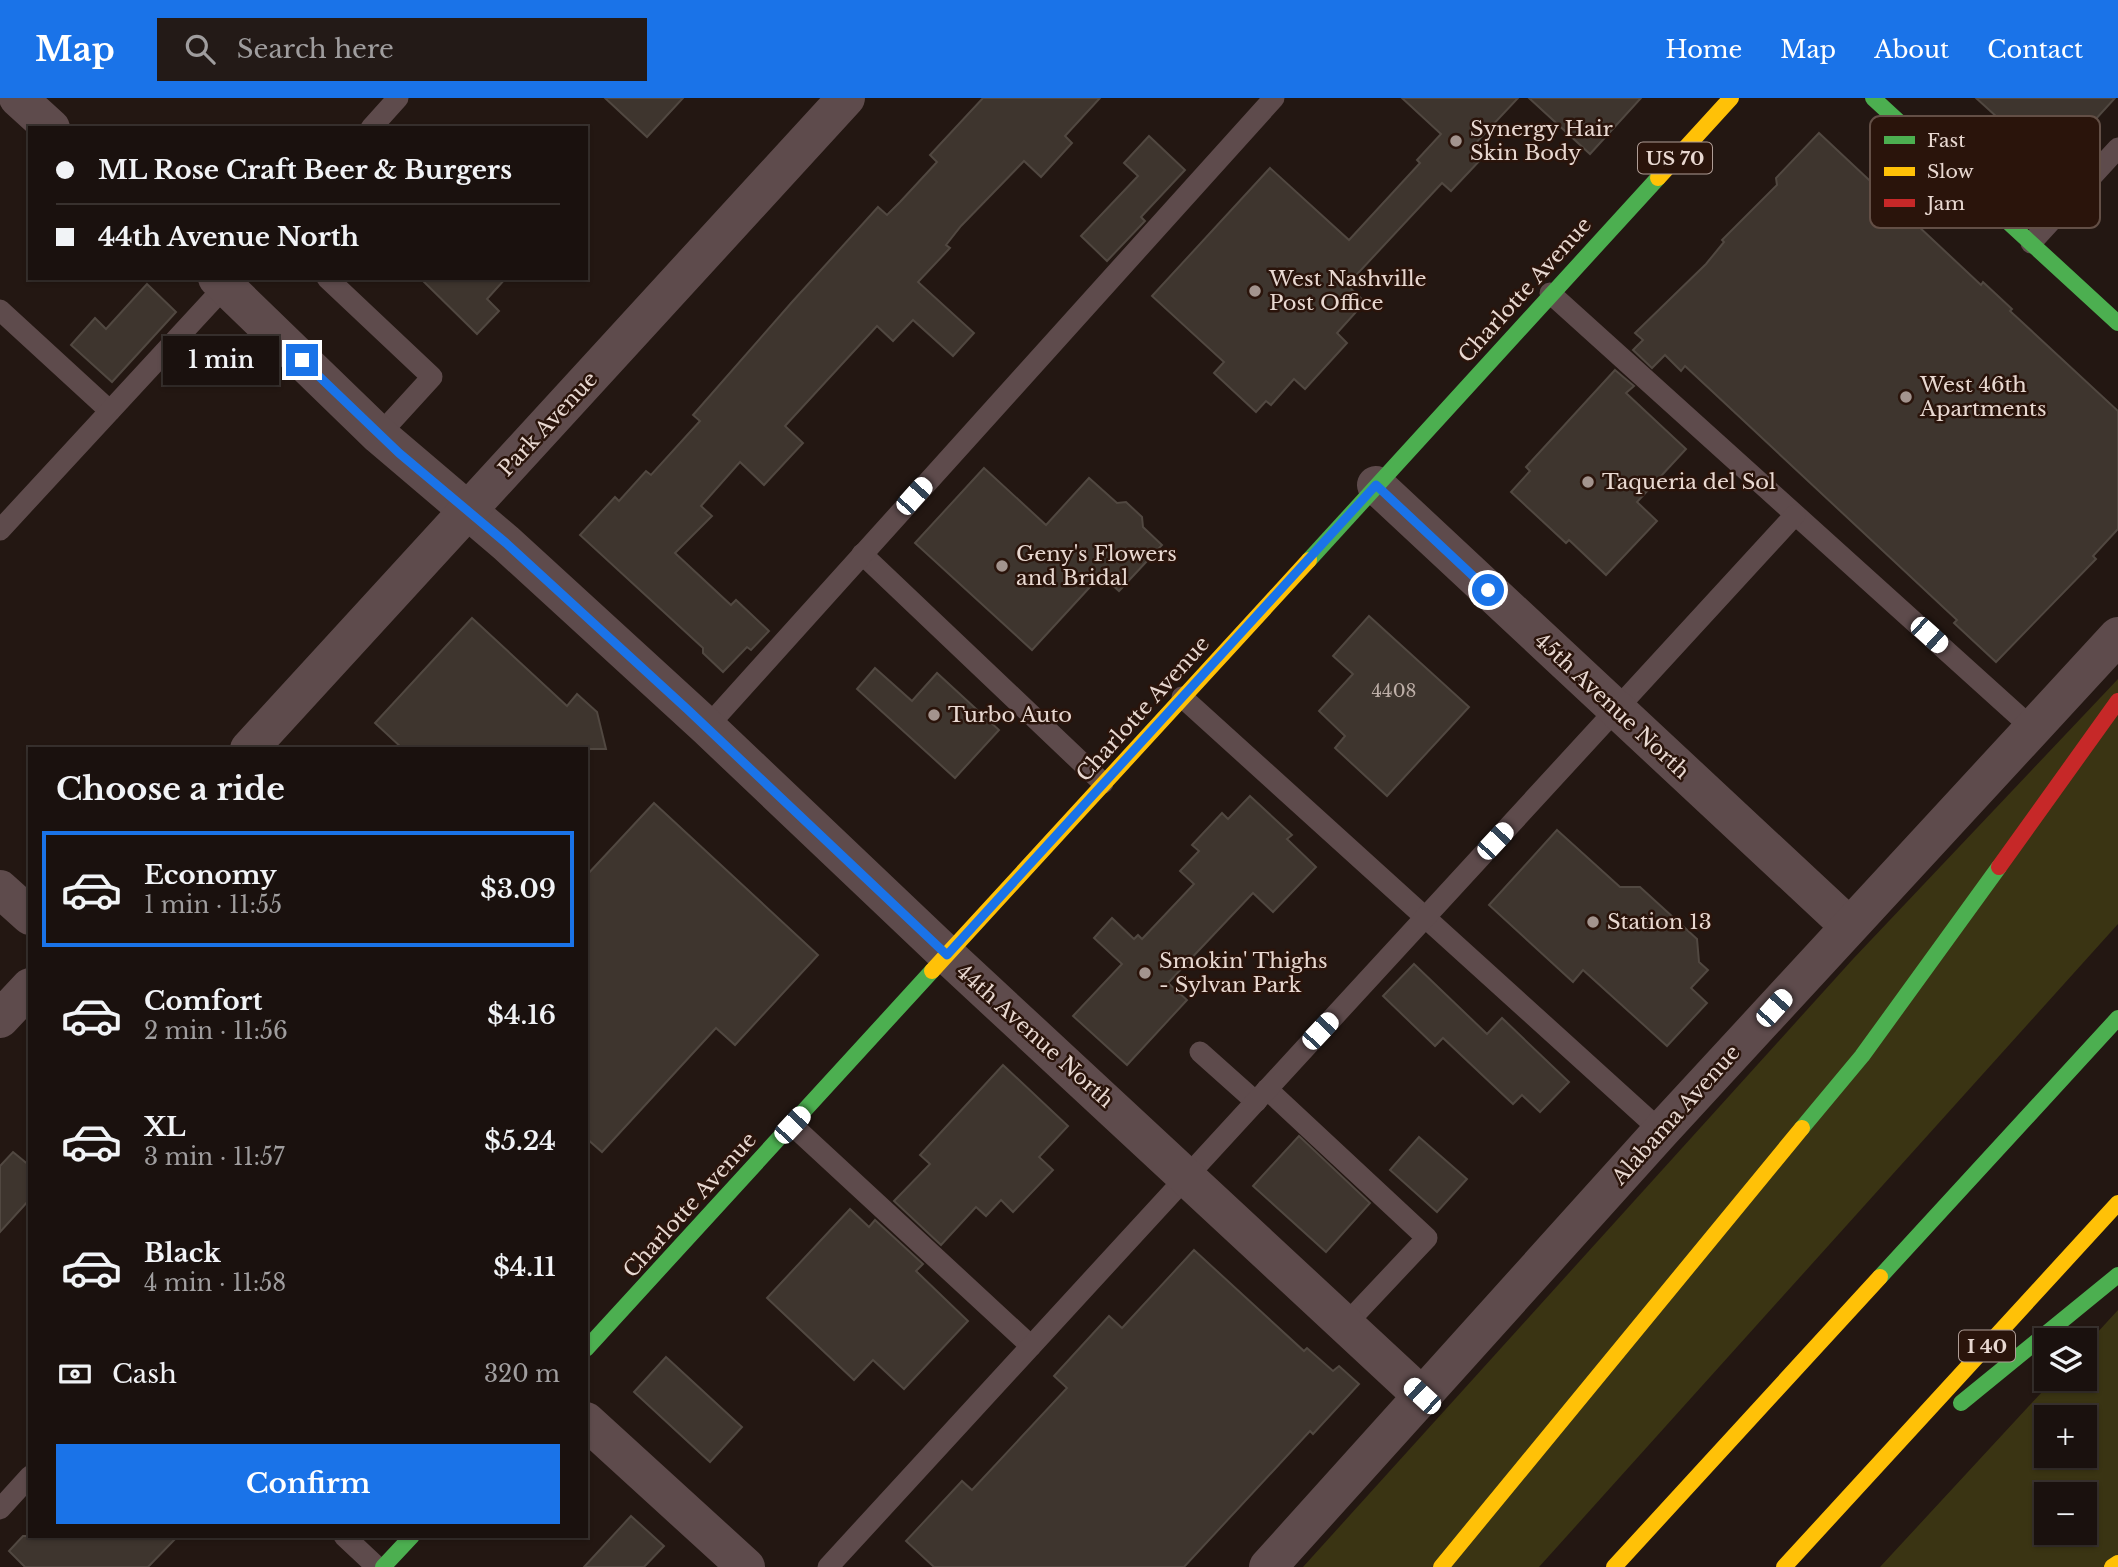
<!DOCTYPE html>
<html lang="en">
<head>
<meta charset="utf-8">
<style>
  body { margin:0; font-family:"Libre Baskerville",serif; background:#231a17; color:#f1f3f6; height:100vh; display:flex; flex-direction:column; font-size:26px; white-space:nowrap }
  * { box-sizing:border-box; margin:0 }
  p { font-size:23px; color:#9f9d9e }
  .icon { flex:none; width:38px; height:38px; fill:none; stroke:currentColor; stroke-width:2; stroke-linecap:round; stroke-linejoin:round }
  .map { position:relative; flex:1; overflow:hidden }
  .panel { position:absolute; left:28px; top:649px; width:560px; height:791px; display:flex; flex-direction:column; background:#1a110e; border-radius:0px; box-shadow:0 2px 5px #0004,0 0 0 2px #38312e }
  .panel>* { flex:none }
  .banner { position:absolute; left:28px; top:28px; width:560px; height:154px; border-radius:0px; box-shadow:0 2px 5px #0004,0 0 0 2px #38312e; display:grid; align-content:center; height:154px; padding:0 28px; background:#1a110e }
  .tools { position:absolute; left:2034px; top:1230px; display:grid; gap:14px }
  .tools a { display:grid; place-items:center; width:63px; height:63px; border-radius:0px; background:#1a110e; box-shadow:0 2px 5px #0004,0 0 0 2px #38312e; font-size:35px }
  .end { position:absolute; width:32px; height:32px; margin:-16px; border:9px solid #1a73e8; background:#fff; box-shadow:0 0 0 4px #fff }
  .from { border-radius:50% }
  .bubble { position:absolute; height:49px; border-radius:0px; background:#1a110e; box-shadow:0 2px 5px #0004,0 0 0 2px #38312e; font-size:23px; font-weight:600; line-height:49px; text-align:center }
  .car { position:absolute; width:21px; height:42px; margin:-21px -10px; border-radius:9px; box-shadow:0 0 5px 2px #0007; background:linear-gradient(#fff 24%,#345 0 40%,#fff 0 76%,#345 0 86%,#fff 0) }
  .banner b { display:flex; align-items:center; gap:24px; height:66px; font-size:26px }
  .banner b+b { border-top:2px solid #38312e }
  .banner i { width:18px; height:18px; background:#f1f3f6 }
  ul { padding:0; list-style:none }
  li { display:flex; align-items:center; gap:21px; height:116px; margin:0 14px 10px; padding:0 14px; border:4px solid transparent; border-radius:0px }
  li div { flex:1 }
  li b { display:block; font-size:26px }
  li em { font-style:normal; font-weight:600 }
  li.active { border-color:#1a73e8 }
  li>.icon { width:63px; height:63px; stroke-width:1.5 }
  h2 { padding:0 28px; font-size:32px; line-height:84px }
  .pay { display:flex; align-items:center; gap:18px; height:77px; padding:0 28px; font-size:26px }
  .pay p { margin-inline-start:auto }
  .action { display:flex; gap:14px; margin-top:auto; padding:14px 28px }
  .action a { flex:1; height:80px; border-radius:0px; background:#1a73e8; color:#fff; font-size:28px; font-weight:600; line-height:80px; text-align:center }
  header { display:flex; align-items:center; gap:42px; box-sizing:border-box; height:98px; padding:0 35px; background:#1a73e8; color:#fff }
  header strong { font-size:33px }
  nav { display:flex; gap:38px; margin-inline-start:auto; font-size:24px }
  .search { width:490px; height:63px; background:#231a17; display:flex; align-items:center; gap:18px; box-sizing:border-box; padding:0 24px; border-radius:0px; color:#9f9d9e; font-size:26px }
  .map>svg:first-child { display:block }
</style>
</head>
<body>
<header>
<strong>Map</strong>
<div class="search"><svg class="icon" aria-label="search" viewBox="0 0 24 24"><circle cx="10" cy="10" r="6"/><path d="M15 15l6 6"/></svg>Search here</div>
<nav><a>Home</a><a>Map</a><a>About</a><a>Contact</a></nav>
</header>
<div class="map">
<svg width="2118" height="1469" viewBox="0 0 2118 1469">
  <rect width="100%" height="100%" fill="#231712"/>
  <g fill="#3a3413" fill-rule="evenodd">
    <polygon points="2118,581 2118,826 1539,1469 1303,1469 1853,861"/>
    <path d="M2118,1212V1469H1880L2054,1281H2084V1249ZM2046,1320H2084V1358H2046ZM2046,1396H2084V1435H2046Z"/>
  </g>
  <g fill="#3e352e" stroke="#514841" stroke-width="2">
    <polygon points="605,0 683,0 647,39"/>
    <polygon points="983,0 1100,0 1065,38 1072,45 1041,79 1024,63 961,128 946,147 950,150 918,184 974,235 953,258 913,222 893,243 877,228 785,328 803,345 764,387 740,364 701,408 712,418 675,455 731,507 736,502 769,533 751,552 747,549 723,574 703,555 703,550 580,437 615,399 619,403 646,373 651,377 700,323 693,317 792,204 878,109 887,117 900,104 937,64 930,57"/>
    <polygon points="1402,0 1518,0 1472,49 1483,59 1451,93 1442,85 1347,187 1365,204 1337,235 1347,245 1305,291 1294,281 1271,307 1266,303 1256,314 1214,275 1224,264 1152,198 1270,70 1349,142 1420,65 1417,62 1441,36"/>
    <polygon points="1529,0 1641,0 1590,56"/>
    <polygon points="1976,0 2115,0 2052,69"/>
    <polygon points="1819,35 1981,187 1983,184 2012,211 2010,213 2118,313 2118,431 2093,458 2096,461 1996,564 1954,525 1957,522 1685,268 1681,273 1665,257 1652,270 1633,252 1643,242 1635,235 1706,166 1724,144 1722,142 1777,87 1776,80"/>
    <polygon points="1149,38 1185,72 1141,119 1145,123 1107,163 1081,138 1138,78 1124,65"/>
    <polygon points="420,180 506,180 487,201 499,213 477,236"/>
    <polygon points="147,186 176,214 112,284 71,247 95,220 106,231"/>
    <polygon points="1615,272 1634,288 1626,295 1686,351 1637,404 1657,423 1606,477 1569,442 1566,445 1511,394 1530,373 1526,369"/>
    <polygon points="984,370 1046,427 1089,380 1117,405 1126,404 1142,419 1143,429 1162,447 1119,493 1101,477 1032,552 915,445"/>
    <polygon points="1369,518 1469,609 1387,698 1335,650 1345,638 1319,613 1353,576 1333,558"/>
    <polygon points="472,520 567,608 577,596 597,614 606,651 403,651 375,625"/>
    <polygon points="875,570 912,603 937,575 999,632 955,680 857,591"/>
    <polygon points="1250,698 1292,737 1287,741 1316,769 1273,814 1253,795 1168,885 1187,902 1127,967 1073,918 1122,866 1094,840 1112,820 1134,841 1138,837 1142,841 1194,786 1180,773 1199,753 1192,747 1222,715 1228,721"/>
    <polygon points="654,705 818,857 735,947 716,930 602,1054 586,1040 586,778"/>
    <polygon points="1557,732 1620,789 1640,789 1697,841 1699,864 1708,872 1691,890 1707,905 1667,948 1583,872 1573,884 1489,807"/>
    <polygon points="1414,866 1487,936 1502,920 1569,984 1540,1014 1522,997 1513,1006 1443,940 1435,948 1383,898"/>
    <polygon points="1003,967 1068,1028 1039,1059 1053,1072 1013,1114 1001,1102 986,1118 976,1109 941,1147 894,1103 930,1066 920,1057"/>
    <polygon points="1299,1038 1370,1105 1326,1154 1253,1088"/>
    <polygon points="1419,1039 1467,1081 1437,1114 1390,1072"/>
    <polygon points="13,1054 30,1068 30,1101 0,1134 0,1068"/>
    <polygon points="850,1111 869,1129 875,1122 923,1166 916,1173 968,1223 904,1291 873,1262 854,1282 767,1200"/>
    <polygon points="1194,1152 1304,1253 1307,1250 1333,1273 1339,1268 1359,1286 1313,1336 1310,1333 1184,1469 934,1469 906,1443 962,1383 972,1392 1067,1290 1054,1278 1109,1218 1122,1230"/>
    <polygon points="666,1259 742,1329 710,1364 634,1294"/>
    <polygon points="631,1418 664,1448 644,1469 584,1469"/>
    <polygon points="23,1438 178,1438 148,1469 25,1469 9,1453"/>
  </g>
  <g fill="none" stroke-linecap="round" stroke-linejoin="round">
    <g stroke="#5e4b4c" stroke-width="21">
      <polyline points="371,30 398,0"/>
      <polyline points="2031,145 2118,50"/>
      <polyline points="327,180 432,279 379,337"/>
      <polyline points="1550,195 2034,632"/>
      <polyline points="0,212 110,313"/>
      <polyline points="0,432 231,182"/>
      <polyline points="862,456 1103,685"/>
      <polyline points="1182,599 1661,1033"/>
      <polyline points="707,629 1274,0"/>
      <polyline points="1200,954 1256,1004"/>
      <polyline points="1267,991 1427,1140 1346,1226"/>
      <polyline points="792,1027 1031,1248"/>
      <polyline points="0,1411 30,1378"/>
      <polyline points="344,1438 377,1469"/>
      <polyline points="828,1469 1795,417"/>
    </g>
    <g stroke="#5e4b4c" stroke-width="38">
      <polyline points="18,0 51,30"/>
      <polyline points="217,180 379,337 506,445 707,629 947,857 1422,1298"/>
      <polyline points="1376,387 1849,828"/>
      <polyline points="249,651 846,0"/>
      <polyline points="0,791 30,818"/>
      <polyline points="0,921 30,889"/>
      <polyline points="586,1323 746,1469"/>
      <polyline points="1268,1469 1661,1033 2118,538"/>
    </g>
    <g stroke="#4caf50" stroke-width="16">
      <polyline points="1873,0 2118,225"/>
      <polyline points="1309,462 1658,80"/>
      <polyline points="1802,1030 1862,958 1999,769"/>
      <polyline points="1880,1179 2118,920"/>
      <polyline points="586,1251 932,873"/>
      <polyline points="1961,1305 2118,1177"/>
      <polyline points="383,1469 412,1438"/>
    </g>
    <g stroke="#ffc107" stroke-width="16">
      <polyline points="1658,80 1731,0"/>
      <polyline points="932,873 1309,462"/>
      <polyline points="1441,1469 1802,1030"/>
      <polyline points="1614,1469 1880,1179"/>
      <polyline points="1784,1469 2118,1105"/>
      <polyline points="2112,1469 2118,1465"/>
    </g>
    <polyline stroke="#c62828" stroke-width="16" points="1999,769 2118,603"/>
  </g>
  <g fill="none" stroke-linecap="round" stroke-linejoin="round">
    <polyline stroke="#1a73e8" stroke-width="9" points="302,262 399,355 506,445 687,611 947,857 1376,387 1488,492"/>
  </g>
  <g fill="#a3948e" stroke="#2a140b" stroke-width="2.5">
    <circle cx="1456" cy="43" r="7"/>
    <circle cx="1255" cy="193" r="7"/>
    <circle cx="1906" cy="299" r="7"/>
    <circle cx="1588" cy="384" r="7"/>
    <circle cx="1002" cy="468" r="7"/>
    <circle cx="934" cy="617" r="7"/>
    <circle cx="1593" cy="824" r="7"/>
    <circle cx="1145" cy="875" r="7"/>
  </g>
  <g text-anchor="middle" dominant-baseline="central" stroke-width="5" stroke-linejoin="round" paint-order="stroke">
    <g font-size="18" fill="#beafa8">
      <text x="1394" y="593">4408</text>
    </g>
    <g fill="#2a140b" stroke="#af9d96" stroke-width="2">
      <rect x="1638" y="44.5" width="74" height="31" rx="5"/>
      <rect x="1959" y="1232.5" width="56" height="31" rx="5"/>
    </g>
    <g font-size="19" font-weight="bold" fill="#e8d8d1">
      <text x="1675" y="60">US 70</text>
      <text x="1987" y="1248">I 40</text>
    </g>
    <g font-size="21" fill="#e8d8d1" stroke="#2a140b" text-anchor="start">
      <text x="1470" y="31">Synergy Hair<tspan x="1470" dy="24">Skin Body</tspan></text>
      <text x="1269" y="181">West Nashville<tspan x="1269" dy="24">Post Office</tspan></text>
      <text x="1920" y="287">West 46th<tspan x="1920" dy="24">Apartments</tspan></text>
      <text x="1602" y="384">Taqueria del Sol</text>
      <text x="1016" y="456">Geny's Flowers<tspan x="1016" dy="24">and Bridal</tspan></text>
      <text x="948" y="617">Turbo Auto</text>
      <text x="1607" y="824">Station 13</text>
      <text x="1159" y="863">Smokin' Thighs<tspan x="1159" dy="24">- Sylvan Park</tspan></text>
    </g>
    <g font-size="21" fill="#e8d8d1" stroke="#2a140b">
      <text transform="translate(1525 192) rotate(-48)">Charlotte Avenue</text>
      <text transform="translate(548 326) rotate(-47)">Park Avenue</text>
      <text transform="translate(1612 608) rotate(43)">45th Avenue North</text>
      <text transform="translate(1143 611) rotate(-48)">Charlotte Avenue</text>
      <text transform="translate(1035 938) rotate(42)">44th Avenue North</text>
      <text transform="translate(1676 1017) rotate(-48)">Alabama Avenue</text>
      <text transform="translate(690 1107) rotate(-48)">Charlotte Avenue</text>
    </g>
  </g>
  <rect x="1870" y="18" width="230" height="112" rx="10" fill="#2a140b" stroke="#634f46" stroke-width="2"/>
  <rect x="1884" y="38" width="31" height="8" fill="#4caf50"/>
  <rect x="1884" y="69" width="31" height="9" fill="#ffc107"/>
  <rect x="1884" y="101" width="31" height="8" fill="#c62828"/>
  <g font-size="19" fill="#e8d8d1">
    <text x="1927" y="49">Fast</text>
    <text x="1927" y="80">Slow</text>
    <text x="1927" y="112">Jam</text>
  </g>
</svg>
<div class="tools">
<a><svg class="icon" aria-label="layers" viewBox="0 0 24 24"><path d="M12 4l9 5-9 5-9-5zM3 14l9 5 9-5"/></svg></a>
<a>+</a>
<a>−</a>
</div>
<i class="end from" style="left:1488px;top:492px"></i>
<i class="end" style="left:302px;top:262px"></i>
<div class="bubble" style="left:163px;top:238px;width:116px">1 min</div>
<i class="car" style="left:914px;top:398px;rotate:42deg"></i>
<i class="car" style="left:1929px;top:537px;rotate:132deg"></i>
<i class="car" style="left:1495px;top:743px;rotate:43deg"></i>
<i class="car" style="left:1774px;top:910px;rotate:42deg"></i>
<i class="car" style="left:1320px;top:933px;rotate:43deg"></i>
<i class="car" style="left:792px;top:1027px;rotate:43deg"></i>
<i class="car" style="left:1422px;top:1298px;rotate:313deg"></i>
<div class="banner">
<b><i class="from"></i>ML Rose Craft Beer &amp; Burgers</b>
<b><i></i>44th Avenue North</b>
</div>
<section class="panel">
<h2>Choose a ride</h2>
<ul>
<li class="active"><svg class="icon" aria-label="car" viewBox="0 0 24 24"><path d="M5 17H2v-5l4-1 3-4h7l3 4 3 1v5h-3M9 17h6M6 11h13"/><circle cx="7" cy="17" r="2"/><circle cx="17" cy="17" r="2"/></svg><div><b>Economy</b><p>1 min · 11:55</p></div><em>$3.09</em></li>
<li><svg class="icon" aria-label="car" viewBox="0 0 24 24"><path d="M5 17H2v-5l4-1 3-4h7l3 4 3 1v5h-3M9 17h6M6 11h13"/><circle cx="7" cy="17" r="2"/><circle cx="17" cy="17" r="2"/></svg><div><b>Comfort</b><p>2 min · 11:56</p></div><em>$4.16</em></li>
<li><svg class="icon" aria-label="car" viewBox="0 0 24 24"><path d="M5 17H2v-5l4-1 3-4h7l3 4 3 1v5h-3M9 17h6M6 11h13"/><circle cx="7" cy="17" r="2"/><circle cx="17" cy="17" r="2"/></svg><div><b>XL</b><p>3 min · 11:57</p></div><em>$5.24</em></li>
<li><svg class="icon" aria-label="car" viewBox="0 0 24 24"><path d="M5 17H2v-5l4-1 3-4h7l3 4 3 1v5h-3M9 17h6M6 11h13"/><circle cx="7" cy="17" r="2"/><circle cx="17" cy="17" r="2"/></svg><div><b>Black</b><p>4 min · 11:58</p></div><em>$4.11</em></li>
</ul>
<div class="pay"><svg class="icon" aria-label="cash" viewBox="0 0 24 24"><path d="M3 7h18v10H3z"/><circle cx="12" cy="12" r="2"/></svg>Cash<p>320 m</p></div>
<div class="action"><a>Confirm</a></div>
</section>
</div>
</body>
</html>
